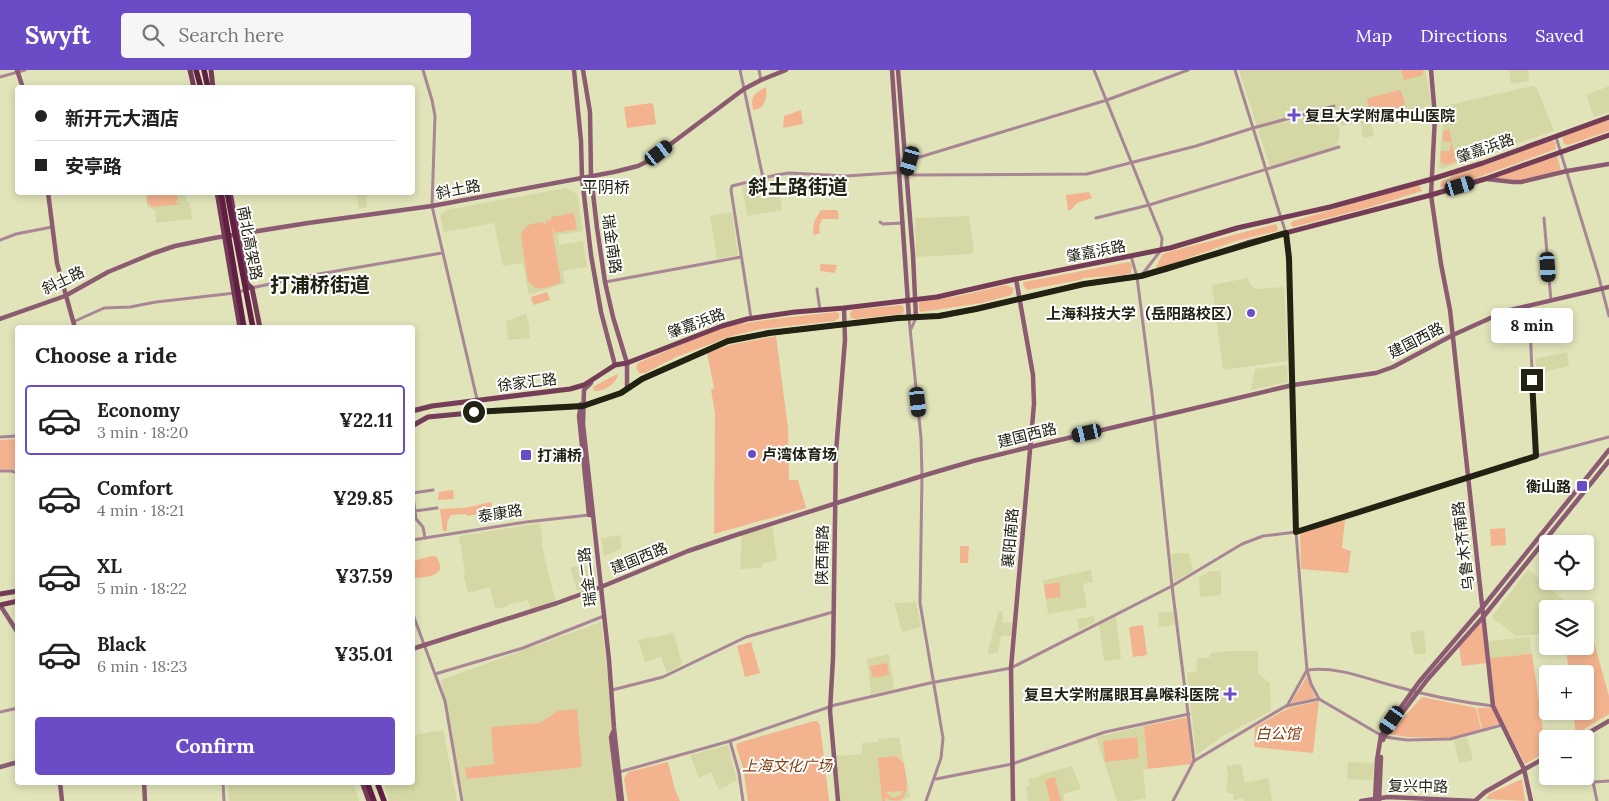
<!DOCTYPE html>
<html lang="en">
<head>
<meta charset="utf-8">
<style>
  body { margin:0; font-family:Lora,"Noto Sans SC",serif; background:#f6f6f6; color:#222; height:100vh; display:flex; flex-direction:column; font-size:19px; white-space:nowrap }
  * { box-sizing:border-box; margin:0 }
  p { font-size:16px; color:#767676 }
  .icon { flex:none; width:28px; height:28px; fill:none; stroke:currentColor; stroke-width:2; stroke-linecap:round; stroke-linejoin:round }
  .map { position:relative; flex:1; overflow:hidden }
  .sheet { position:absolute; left:15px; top:255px; width:400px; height:460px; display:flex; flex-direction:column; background:#fff; border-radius:5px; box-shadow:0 2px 8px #0003 }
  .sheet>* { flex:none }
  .top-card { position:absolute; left:15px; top:15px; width:400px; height:110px; border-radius:5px; box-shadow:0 2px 8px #0003; display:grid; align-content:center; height:110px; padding:0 20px; background:#fff }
  .fabs { position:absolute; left:1539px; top:465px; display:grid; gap:10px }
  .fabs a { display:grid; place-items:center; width:55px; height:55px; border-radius:5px; background:#fff; box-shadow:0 2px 8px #0003; font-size:25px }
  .end { position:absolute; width:22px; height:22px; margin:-11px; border:6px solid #212212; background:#fff; box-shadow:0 0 0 2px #fff }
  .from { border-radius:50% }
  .bubble { position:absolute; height:35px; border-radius:5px; background:#fff; box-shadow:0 2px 8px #0003; font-size:16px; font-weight:800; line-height:35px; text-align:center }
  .car { position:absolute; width:15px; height:30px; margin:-15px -8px; border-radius:6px; box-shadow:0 0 4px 1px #0007; background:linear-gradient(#222 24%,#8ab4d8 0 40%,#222 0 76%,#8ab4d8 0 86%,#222 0) }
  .top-card b { display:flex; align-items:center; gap:18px; height:48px; font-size:19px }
  .top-card b+b { border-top:1px solid #e0e0e0 }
  .top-card i { width:12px; height:12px; background:#222 }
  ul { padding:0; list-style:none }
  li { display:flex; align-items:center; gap:15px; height:70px; margin:0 10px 8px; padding:0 10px; border:2px solid transparent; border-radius:5px }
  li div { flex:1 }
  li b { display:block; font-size:19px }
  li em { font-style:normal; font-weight:800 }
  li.selected { border-color:#6b4cc6 }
  li>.icon { width:45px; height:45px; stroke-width:1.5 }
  h2 { padding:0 20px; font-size:22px; line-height:60px }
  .cta { display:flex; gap:10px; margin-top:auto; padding:10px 20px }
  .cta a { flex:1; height:58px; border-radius:5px; background:#6b4cc6; color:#fff; font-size:20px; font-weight:800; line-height:58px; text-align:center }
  header { display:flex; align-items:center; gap:30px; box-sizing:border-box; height:70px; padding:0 25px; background:#6b4cc6; color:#fff }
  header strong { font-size:24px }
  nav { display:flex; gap:28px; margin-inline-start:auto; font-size:18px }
  .search { width:350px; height:45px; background:#f6f6f6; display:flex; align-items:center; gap:12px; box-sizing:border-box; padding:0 18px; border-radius:5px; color:#767676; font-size:19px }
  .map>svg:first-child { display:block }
</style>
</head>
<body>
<header>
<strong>Swyft</strong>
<div class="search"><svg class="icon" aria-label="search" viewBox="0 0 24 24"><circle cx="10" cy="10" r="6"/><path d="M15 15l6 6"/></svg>Search here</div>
<nav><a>Map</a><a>Directions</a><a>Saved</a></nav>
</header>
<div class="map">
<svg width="1609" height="731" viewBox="0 0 1609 731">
  <rect width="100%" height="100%" fill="#e1e4b9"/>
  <g fill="#d5d8a5">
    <polygon points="1239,0 1425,0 1432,35 1371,53 1374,66 1363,68 1361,53 1341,56 1334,40 1340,63 1337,76 1270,97"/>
    <polygon points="1509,0 1528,0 1529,11 1511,14"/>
    <polygon points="1533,16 1537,18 1554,61 1442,99 1439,98 1444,36"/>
    <polygon points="1609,16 1609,42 1594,47 1586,25"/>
    <polygon points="778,107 782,140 747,146 742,116"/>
    <polygon points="566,118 577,124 583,161 558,165 559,175 583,171 587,197 563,201 565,213 529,225 523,193 503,196 494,153 444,162 440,146 446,140"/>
    <polygon points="146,123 185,123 187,132 190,133 192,149 156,153 155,140 147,137"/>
    <polygon points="336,123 366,123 367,137 359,139 356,123"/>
    <polygon points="732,142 738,185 717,189 710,146"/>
    <polygon points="969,146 974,181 972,184 916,187 915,148"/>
    <polygon points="1248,208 1251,215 1256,219 1284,217 1288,291 1223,300 1212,215"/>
    <polygon points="526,244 529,254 530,268 508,270 506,251"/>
    <polygon points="1567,282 1569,296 1537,303 1535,289"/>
    <polygon points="1287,295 1288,312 1251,320 1255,299"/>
    <polygon points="540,453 543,471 541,472 555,530 531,540 528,530 509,534 509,536 495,539 490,517 468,523 463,504 465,503 459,466"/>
    <polygon points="772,455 777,490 762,494 761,498 740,499 742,465"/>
    <polygon points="620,465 622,478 604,486 601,468"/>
    <polygon points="1182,483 1189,483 1193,500 1174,512 1171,484"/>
    <polygon points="595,495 597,514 577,521 570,497"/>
    <polygon points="1528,499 1574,539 1548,539 1547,564 1516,566 1492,547"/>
    <polygon points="1091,500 1093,512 1083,514 1087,537 1048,544 1043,510"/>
    <polygon points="1211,501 1221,501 1221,525 1200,527 1199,507"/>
    <polygon points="916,532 921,557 902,562 894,533"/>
    <polygon points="999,541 1003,541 1003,553 1013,553 1012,566 1001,566 998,583 987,584"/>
    <polygon points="1174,541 1175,555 1159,557 1158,543"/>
    <polygon points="1094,546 1095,552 1079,560 1077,549"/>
    <polygon points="1116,546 1121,589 1104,591 1099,554"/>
    <polygon points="601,552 606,588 618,731 464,731 441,610"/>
    <polygon points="1424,560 1426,584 1414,584 1410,562"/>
    <polygon points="674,563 682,594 667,603 661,587 645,592 638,570"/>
    <polygon points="1530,567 1532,584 1490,588 1488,571"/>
    <polygon points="1228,581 1258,581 1258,603 1270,613 1271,641 1226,664 1196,685 1187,603 1197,601 1197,589 1210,587 1211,583"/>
    <polygon points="889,584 894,619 871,625 867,589"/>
    <polygon points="1081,615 1085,626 1074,629 1070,618"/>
    <polygon points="1144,656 1148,699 1143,700 1146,728 1130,731 1117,731 1096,667"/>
    <polygon points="443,660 457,731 389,731 384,713 412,712 413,661 414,665"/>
    <polygon points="899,667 910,727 902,731 840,731 835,686 862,684 862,673 878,672 878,669"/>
    <polygon points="1467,667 1473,690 1459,693 1454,670"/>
    <polygon points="728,675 737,710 719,720 711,702 699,708 690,685"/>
    <polygon points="1348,692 1374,693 1373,710 1347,709"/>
    <polygon points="1241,694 1245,713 1268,708 1272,731 1244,731 1244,728 1234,730 1233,724 1226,722 1228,704 1226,696"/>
    <polygon points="1072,696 1081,719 1063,724 1064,731 1028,731 1026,717 1030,716 1028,709 1039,707 1039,705"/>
    <polygon points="228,713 354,713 359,731 229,731"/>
  </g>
  <g fill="#f3b38e" fill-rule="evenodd">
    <polygon points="1401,0 1423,0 1423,5 1404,10"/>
    <path d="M766,17C767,28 766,38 753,40C750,26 754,24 766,17Z"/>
    <polygon points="1399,20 1401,21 1405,32 1403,36 1372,45 1370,43 1367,31 1369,28"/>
    <polygon points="651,33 653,34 656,54 627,58 624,37"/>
    <polygon points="801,40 803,54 783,58 784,46"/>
    <polygon points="1609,50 1609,61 1568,75 1564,74 1562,68 1565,65"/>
    <polygon points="1449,59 1456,92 1445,95 1440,91 1441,81 1450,81 1451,72 1443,71 1443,61"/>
    <polygon points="1552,70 1555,72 1556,79 1476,108 1440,118 1441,111 1448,109 1453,105 1480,97"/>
    <polygon points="1557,86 1561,100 1519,110 1493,108"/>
    <polygon points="1417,115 1420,116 1422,121 1367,138 1293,157 1291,155 1291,153 1293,151"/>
    <polygon points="1089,122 1092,128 1077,133 1072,139 1068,141 1066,125"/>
    <path d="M150,123H176L178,128L176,133H180L181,134L152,137C146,133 145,128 150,123Z"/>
    <polygon points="821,140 836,140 838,141 839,149 822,149 819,156 820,163 815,165 813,163 814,152"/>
    <path d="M574,143L577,159L554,163L551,153L561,213C547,215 540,225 528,211L521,167L522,162L528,155L540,152L546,154V151L551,150V147Z"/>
    <polygon points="1276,154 1278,159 1277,161 1236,171 1160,198 1157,199 1156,197 1162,185 1168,182"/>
    <polygon points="1129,192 1132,195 1131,203 1124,205 1084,208 1080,210 1027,220 1023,215 1024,212"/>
    <polygon points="821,194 837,195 835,203 820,201 820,196"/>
    <polygon points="1006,215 1013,218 1013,222 1011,225 982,233 921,242 919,240 919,232 958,226"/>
    <polygon points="547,222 550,230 533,235 531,227"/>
    <polygon points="901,235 903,236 904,241 902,244 855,249 851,248 850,243 852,240"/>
    <polygon points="836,242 839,243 839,248 835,251 762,259 735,265 676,287 645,303 639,303 636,298 638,293 680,275 685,271 726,256 765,250"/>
    <polygon points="776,266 788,358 789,410 798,410 806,438 714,464 715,343 711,320 714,318 707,283 730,275"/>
    <path d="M617,304L618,306C614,315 604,321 594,321L593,317Z"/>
    <polygon points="17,369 17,402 12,399 0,399 0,370"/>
    <polygon points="453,420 454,429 438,430 439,422"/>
    <polygon points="491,432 492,438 486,440 485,443 467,446 466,444 451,445 447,452 447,461 443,461 440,439 464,438"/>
    <polygon points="1345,449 1342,478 1351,481 1348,503 1301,499 1300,464"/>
    <polygon points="1505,458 1506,475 1491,476 1490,459"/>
    <polygon points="960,476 969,476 968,493 960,493"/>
    <path d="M432,486H436C438,490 441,494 440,499C437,507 420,508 413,508V491Z"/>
    <polygon points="1059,512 1061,527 1046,529 1044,515"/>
    <polygon points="1482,550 1487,593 1462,596 1459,577"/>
    <polygon points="1143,555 1147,585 1133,587 1129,557"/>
    <polygon points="1585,562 1591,562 1609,626 1609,644 1576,664 1573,641 1585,641 1585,604 1569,604 1566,576 1585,576"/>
    <polygon points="751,572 760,603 745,607 737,576"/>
    <polygon points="1532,584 1546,682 1525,694 1495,636 1490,588"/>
    <polygon points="887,593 889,605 873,608 870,596"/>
    <polygon points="1307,606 1315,628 1291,633"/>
    <polygon points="1422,627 1476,638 1481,659 1448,668 1407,667 1389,664"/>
    <polygon points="1319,631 1313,683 1254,677 1255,657 1289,638"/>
    <polygon points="1477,638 1491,638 1500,653 1482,659"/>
    <polygon points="577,639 582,697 467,709 465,698 494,694 491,657 540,653 558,641"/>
    <polygon points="1188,647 1192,691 1191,694 1148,699 1144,656"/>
    <polygon points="814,651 817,651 820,655 829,731 748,731 743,698 736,676 738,673"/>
    <polygon points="1137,667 1139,688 1105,692 1103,671"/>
    <path d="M896,686L903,692C906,702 911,724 900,730C894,731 890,731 885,727V731H882L878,688ZM903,721L900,726L893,728L885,722Z"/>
    <polygon points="668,692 675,720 680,731 628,731 624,709 628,702"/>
    <polygon points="1055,707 1061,731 1050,731 1045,710"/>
    <polygon points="1522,709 1525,731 1486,729 1489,724"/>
  </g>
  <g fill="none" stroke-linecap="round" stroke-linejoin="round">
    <g stroke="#a98695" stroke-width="3">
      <polyline points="423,0 432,30 435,46 432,136 480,342"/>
      <polyline points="740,0 763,108"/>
      <polyline points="759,0 761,10"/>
      <polyline points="1094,0 1162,168 1161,180 1141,206"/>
      <polyline points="1235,0 1281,148 1286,163 1289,188 1296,462 1304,565 1307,600 1311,614 1319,629 1384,667 1407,670 1450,669 1502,655"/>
      <polyline points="0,7 25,0"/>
      <polyline points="1556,67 1598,204 1609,246"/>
      <polyline points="907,99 910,91 920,87 1107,30 1188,0"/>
      <polyline points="1096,148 1149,135 1339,77"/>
      <polyline points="1544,148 1551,231"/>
      <polyline points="880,152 883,154 902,153"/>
      <polyline points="0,170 16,164 52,157"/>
      <polyline points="1131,186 1137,207 1152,324 1172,516 1194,691"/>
      <polyline points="605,212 741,187"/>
      <polyline points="251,218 313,205 442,183"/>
      <polyline points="817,219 820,240"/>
      <polyline points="1529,236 1536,386"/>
      <polyline points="751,248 731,120 732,116 776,105 789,103 846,106 906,102 914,105 1087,104 1196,76 1253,58 1334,36"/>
      <polyline points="909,248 921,368 922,406 920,533 943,668 941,688 926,731"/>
      <polyline points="73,252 104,238 130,237 156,232 235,223 245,220"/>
      <polyline points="911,259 916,248"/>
      <polyline points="0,367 18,366"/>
      <polyline points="0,401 12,401 18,404"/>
      <polyline points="412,419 416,449 423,457 425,468"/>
      <polyline points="413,423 433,420"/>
      <polyline points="415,441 437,438"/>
      <polyline points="412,470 526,452 589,445"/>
      <polyline points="412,542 445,631 462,731"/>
      <path d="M1308,600C1339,596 1369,610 1398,617C1429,626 1461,632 1493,636"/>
      <polyline points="435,604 523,578 604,546"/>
      <polyline points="612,620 663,607 746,567 833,542"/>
      <polyline points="1287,636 1307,600"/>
      <polyline points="0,642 18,638"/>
      <polyline points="730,671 739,703 743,731"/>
      <polyline points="619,702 730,671 835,635 930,613 1011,598 1172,516 1242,474 1263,466 1296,462 1533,387 1609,367"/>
      <polyline points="936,709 1012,694 1105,662 1189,644"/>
      <polyline points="223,712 224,731"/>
      <polyline points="1173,731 1194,691 1286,636 1319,629"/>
      <polyline points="1597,731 1593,712 1609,711"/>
    </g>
    <g stroke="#8b5b71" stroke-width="4.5">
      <polyline points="17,0 23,18"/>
      <polyline points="574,0 581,71 582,108 591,185 601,242 615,295 614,296"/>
      <polyline points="583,0 590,42 591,106 597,158 605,212 613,247 627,293 627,319"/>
      <polyline points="892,0 909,248"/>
      <polyline points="898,0 913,185 916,248"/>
      <polyline points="1431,0 1435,46 1431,125 1441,194 1450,240 1493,636 1524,699 1531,731"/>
      <polyline points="1487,109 1513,112 1521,112 1567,101 1609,94"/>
      <polyline points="48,122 57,193 75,258"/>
      <polyline points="0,249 65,226 108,202 154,183 175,176 214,168 308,153 432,136 614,102 638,96 648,91 744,19 761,10 786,0"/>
      <polyline points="591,313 584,320 583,354 609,590 614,658 622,731"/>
      <polyline points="581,334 579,346 589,445 592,445"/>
      <polyline points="0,535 18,563"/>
      <polyline points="412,579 557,533 601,517 688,481 736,465 922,406 973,391 1030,377 1293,315 1376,303 1393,297 1453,265 1506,241 1609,217"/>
      <polyline points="613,662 611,667 619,731"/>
      <polyline points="1578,669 1609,651"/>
      <polyline points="1383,670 1384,667 1427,610 1484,546 1609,391"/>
      <polyline points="0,697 18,692"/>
      <polyline points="60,712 62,731"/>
      <polyline points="144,712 145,731"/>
      <polyline points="838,731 830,641 833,588 836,382 845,270 844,238"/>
      <polyline points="1013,731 1011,598 1034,334 1033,305 1016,209"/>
      <polyline points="1361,731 1388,727 1476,731"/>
      <polyline points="1375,731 1377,690 1381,665 1419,612 1482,538 1609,380"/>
      <polyline points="1379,731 1381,687"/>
      <polyline points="1475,731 1485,722 1548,686"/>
    </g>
    <g stroke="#753c58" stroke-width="5">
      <polyline points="190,0 194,18"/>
      <polyline points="211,0 213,18"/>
      <polyline points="217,122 240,258"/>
      <polyline points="230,122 248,218"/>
      <polyline points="247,214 252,218 260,258"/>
      <polyline points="412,341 432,336 570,319 584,315 615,295 627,293 722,256 747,249 795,242 844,238 937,227 1016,209 1170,178 1237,158 1330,137 1432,109 1483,93 1609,47"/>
      <polyline points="412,356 428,347 491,341 583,336 621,323 642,309 728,271 769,263 898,248 939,246 976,239 1084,214 1141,206 1168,199 1247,173 1431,125 1485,109 1609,65"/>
      <polyline points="0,524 18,521"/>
      <polyline points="0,535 18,531"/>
      <polyline points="362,712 369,731"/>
    </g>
    <g stroke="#612043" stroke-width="5.5">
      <polyline points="196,0 201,18"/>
      <polyline points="204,0 208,18"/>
      <polyline points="221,122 244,258"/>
      <polyline points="227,122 253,258"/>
      <polyline points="367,712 374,731"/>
      <polyline points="377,712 384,731"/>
    </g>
  </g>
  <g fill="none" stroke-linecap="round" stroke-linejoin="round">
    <polyline stroke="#212212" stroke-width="6" points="474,342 583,336 621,323 642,309 728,271 769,263 898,248 939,246 976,239 1084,214 1141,206 1286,163 1289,188 1296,462 1536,386 1532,310"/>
  </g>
  <g fill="#6b4cc6" stroke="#fff" stroke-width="2">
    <path d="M1291.5 37.5h5v5h5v5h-5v5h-5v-5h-5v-5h5z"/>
    <circle cx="1251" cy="243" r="5"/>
    <circle cx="752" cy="384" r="5"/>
    <rect x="520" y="379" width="12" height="12" rx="2.5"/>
    <rect x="1576" y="410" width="12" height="12" rx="2.5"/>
    <path d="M1227.5 616.5h5v5h5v5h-5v5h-5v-5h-5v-5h5z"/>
  </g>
  <g text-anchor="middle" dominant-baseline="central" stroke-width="4" stroke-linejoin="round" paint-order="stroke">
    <g font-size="15" font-weight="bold" fill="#212212" stroke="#fff" text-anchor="start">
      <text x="1305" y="45">复旦大学附属中山医院</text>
      <text x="1241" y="243" text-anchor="end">上海科技大学（岳阳路校区）</text>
      <text x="762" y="384">卢湾体育场</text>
      <text x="537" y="385">打浦桥</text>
      <text x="1571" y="416" text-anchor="end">衡山路</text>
      <text x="1219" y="624" text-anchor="end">复旦大学附属眼耳鼻喉科医院</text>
    </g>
    <g font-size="15" fill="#212212" stroke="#fff">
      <text transform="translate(1485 78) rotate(-19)">肇嘉浜路</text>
      <text transform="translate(458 119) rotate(-11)">斜土路</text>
      <text transform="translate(250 173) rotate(79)">南北高架路</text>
      <text transform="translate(612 174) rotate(82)">瑞金南路</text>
      <text transform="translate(1096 181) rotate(-11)">肇嘉浜路</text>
      <text transform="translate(63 210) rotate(-25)">斜土路</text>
      <text transform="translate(696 253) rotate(-20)">肇嘉浜路</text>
      <text transform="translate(1416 270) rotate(-27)">建国西路</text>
      <text transform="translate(527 312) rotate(-7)">徐家汇路</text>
      <text transform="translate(1027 365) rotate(-14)">建国西路</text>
      <text transform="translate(500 443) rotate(-9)">泰康路</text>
      <text transform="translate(1010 468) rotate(-85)">襄阳南路</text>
      <text transform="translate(1463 476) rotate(-97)">乌鲁木齐南路</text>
      <text transform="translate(822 485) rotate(-89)">陕西南路</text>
      <text transform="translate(639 488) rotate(-22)">建国西路</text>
      <text transform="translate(587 507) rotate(-97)">瑞金二路</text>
      <text transform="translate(1418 716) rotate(1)">复兴中路</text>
    </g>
    <g font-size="15" font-style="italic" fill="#824012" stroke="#fff">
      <text x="1278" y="663">白公馆</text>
      <text x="787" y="695">上海文化广场</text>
    </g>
    <g font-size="16" fill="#212212" stroke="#fff">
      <text x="606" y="117">平阴桥</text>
    </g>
    <g font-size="20" font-weight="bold" fill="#212212" stroke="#fff">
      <text x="798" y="116">斜土路街道</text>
      <text x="320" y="214">打浦桥街道</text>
    </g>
  </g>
</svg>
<div class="fabs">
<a><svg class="icon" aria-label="locate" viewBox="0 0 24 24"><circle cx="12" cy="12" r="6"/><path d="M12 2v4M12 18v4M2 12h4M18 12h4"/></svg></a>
<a><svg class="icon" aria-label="layers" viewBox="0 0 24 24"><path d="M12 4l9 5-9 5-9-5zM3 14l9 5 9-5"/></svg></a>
<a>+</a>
<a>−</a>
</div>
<i class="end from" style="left:474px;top:342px"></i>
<i class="end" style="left:1532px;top:310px"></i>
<div class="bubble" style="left:1491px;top:238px;width:82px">8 min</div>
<i class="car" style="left:659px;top:83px;rotate:52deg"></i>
<i class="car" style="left:910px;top:91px;rotate:196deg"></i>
<i class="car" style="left:1460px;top:116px;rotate:73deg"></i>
<i class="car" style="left:1548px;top:197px;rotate:176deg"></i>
<i class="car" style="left:918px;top:332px;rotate:174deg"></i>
<i class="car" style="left:1087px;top:363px;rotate:257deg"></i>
<i class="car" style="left:1392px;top:650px;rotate:215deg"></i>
<div class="top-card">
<b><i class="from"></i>新开元大酒店</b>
<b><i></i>安亭路</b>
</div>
<section class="sheet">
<h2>Choose a ride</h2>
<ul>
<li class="selected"><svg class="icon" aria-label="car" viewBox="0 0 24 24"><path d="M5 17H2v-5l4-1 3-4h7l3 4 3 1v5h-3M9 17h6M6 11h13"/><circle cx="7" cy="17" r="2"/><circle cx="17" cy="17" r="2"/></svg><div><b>Economy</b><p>3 min · 18:20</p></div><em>¥22.11</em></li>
<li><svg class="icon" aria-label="car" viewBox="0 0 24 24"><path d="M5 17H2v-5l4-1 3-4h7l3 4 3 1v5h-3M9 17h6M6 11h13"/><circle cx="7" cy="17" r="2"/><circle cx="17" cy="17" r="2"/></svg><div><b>Comfort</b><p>4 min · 18:21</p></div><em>¥29.85</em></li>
<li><svg class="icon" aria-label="car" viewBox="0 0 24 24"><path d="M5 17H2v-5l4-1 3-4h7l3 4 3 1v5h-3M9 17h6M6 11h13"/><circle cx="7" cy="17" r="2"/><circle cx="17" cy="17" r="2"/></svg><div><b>XL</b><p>5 min · 18:22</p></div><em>¥37.59</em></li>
<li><svg class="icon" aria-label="car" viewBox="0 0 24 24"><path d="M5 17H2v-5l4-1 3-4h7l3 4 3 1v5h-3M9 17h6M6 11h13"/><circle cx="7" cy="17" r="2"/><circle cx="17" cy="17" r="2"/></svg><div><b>Black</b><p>6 min · 18:23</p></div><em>¥35.01</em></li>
</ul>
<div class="cta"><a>Confirm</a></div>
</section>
</div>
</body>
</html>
